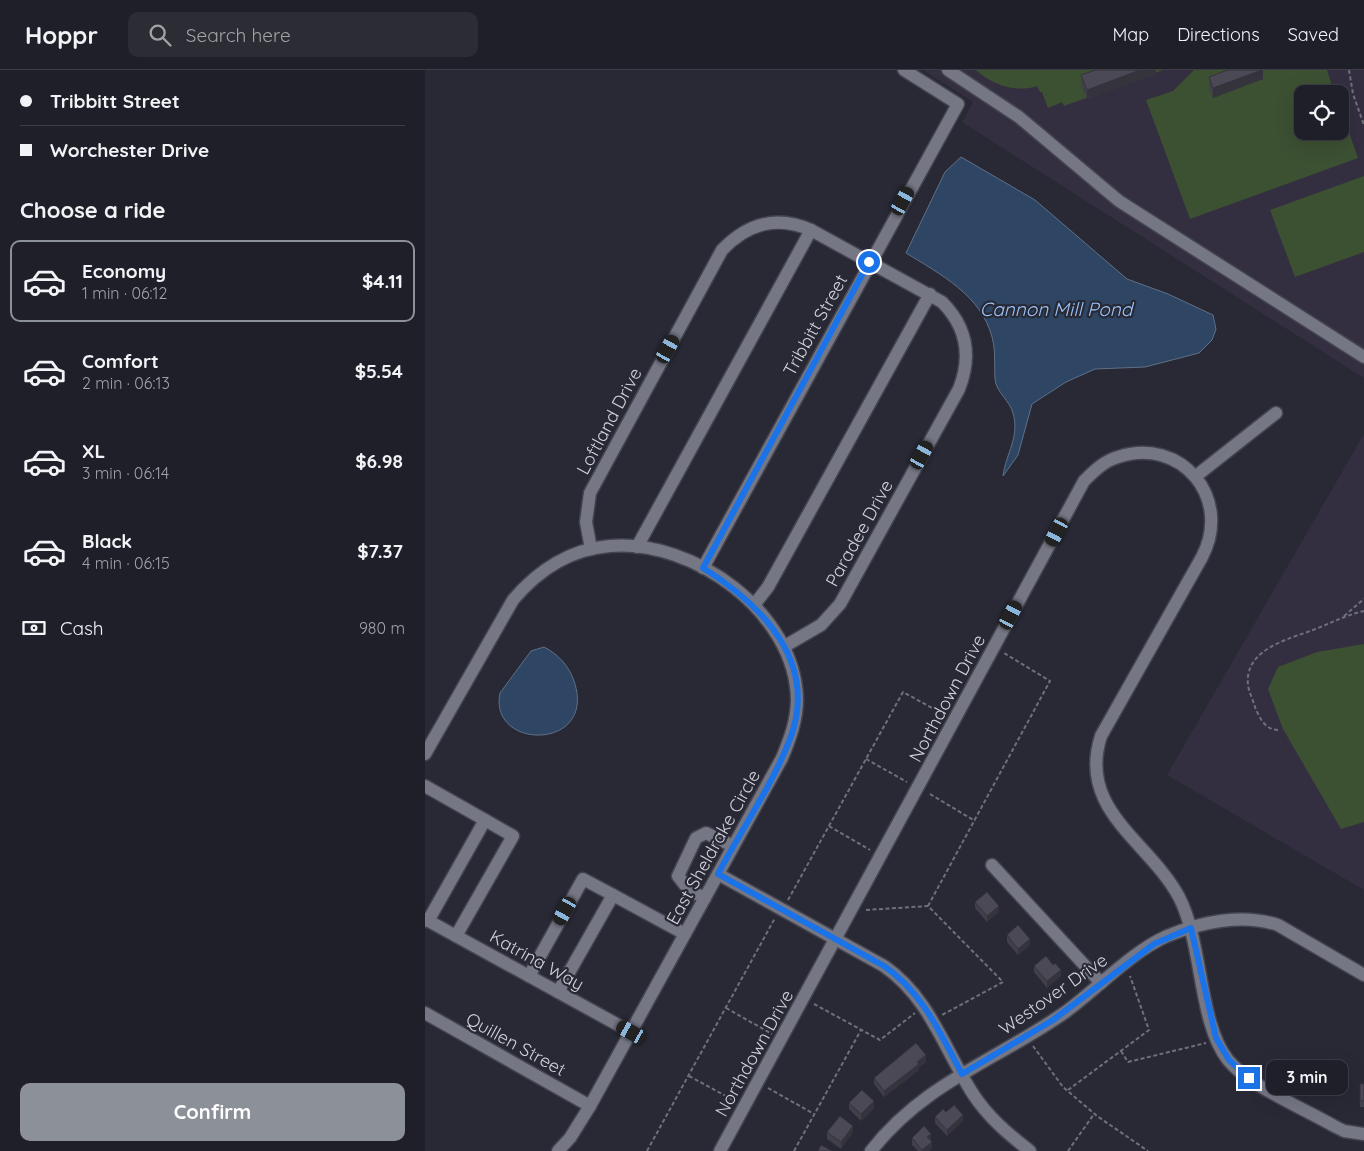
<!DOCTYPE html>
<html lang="en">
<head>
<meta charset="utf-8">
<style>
  body { margin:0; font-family:Quicksand,sans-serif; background:#2b2c34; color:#f1f3f6; height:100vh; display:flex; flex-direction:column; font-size:19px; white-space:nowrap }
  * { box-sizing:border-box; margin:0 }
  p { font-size:16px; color:#a1a2a8 }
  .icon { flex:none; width:28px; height:28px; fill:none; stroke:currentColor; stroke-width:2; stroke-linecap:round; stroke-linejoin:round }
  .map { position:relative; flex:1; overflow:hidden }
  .sheet { display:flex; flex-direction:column; background:#1e1f28; width:425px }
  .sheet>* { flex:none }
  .banner { display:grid; align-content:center; height:110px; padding:0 20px; background:#1e1f28 }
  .tools { position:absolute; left:869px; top:15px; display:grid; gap:10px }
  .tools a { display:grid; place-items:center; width:55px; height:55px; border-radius:10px; background:#1e1f28; box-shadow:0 5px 20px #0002,0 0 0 1px #3c3d45; font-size:25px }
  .end { position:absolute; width:22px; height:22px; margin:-11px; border:6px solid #1a73e8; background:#fff; box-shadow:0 0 0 2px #fff }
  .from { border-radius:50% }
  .bubble { position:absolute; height:35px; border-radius:10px; background:#1e1f28; box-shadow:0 5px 20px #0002,0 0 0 1px #3c3d45; font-size:16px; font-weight:700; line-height:35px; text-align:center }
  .car { position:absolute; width:15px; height:30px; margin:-15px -8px; border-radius:6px; box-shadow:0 0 4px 1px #0007; background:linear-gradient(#222 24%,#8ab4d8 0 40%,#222 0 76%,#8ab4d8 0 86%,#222 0) }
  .banner b { display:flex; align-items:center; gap:18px; height:48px; font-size:19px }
  .banner b+b { border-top:1px solid #3c3d45 }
  .banner i { width:12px; height:12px; background:#f1f3f6 }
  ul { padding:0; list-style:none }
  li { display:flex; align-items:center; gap:15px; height:82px; margin:0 10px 8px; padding:0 10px; border:2px solid transparent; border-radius:10px }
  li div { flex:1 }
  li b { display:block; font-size:19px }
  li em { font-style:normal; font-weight:700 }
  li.on { border-color:#8c9099 }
  li>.icon { width:45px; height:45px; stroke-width:1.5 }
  h2 { padding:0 20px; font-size:22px; line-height:60px }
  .pay { display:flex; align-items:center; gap:12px; height:55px; padding:0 20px; font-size:19px }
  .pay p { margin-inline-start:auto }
  .action { display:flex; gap:10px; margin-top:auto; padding:10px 20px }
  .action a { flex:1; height:58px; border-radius:10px; background:#8c9099; color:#fff; font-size:20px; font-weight:700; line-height:58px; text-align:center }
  header { display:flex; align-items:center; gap:30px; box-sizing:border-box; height:70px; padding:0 25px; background:#1e1f28; border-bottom:1px solid #3c3d45 }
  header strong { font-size:24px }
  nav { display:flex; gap:28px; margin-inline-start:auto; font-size:18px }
  .search { width:350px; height:45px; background:#2b2c34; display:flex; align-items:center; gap:12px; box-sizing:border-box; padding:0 18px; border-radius:10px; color:#a1a2a8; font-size:19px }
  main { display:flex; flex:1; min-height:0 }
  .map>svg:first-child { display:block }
</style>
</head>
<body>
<header>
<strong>Hoppr</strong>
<div class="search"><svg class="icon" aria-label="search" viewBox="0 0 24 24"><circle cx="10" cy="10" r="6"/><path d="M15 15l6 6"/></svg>Search here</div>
<nav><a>Map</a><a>Directions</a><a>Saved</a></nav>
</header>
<main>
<section class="sheet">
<div class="banner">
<b><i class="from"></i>Tribbitt Street</b>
<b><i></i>Worchester Drive</b>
</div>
<h2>Choose a ride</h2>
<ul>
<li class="on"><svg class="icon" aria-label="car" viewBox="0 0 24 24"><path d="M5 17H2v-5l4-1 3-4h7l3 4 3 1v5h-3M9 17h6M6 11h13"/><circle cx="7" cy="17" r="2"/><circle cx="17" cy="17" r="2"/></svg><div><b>Economy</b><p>1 min · 06:12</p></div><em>$4.11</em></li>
<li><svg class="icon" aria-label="car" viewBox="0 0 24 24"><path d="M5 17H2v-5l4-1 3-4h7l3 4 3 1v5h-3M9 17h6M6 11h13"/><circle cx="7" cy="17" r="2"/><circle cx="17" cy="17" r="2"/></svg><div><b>Comfort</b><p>2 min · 06:13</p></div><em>$5.54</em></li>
<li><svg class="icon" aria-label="car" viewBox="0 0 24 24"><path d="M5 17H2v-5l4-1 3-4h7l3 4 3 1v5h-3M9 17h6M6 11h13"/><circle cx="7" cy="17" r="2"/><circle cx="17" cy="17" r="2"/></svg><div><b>XL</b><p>3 min · 06:14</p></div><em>$6.98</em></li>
<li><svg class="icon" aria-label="car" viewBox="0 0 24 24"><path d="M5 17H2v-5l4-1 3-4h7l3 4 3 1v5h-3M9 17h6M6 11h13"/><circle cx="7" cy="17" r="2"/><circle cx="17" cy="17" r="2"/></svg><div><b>Black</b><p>4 min · 06:15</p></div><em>$7.37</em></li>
</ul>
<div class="pay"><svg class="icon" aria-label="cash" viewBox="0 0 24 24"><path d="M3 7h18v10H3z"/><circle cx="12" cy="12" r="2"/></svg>Cash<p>980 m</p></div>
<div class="action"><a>Confirm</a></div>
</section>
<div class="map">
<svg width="939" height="1081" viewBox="0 0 939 1081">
  <rect width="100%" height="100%" fill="#282935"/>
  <g fill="#342f40" fill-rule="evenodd">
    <path d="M498,0H939V308L537,52L548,32ZM878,24H915V61H878Z"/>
    <polygon points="939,364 939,820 742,705"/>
  </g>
  <g fill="#3c5032">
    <path d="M551,0H738L639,36L637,32L623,38L617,22H615L612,16C591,23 567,15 551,0Z"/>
    <polygon points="769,0 902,0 910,24 878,24 878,61 915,61 915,37 933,88 765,149 721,30 748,21"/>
    <polygon points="939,106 939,182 870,207 845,140"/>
    <polygon points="939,574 939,752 916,759 858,659 843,619 853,597 892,582"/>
  </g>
  <g fill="#2e4664" stroke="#5f7087">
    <path d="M536,87L610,130L702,209L743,224L788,245L791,259L787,270L774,283L720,297L670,299L641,312L607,334L593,385L578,406C581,383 595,367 588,343C585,331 571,322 570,309C569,295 571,281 567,267C556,225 515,204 481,183L520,102Z"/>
    <path d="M119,577C133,584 144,596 149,611C173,681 63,681 75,623L106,581Z"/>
  </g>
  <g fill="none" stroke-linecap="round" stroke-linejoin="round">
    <defs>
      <g id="minor">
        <polyline points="523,0 594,47 694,131 939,287"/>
        <polyline points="771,406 851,343"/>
        <polyline points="212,477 386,160"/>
        <path d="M166,479L161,452L165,423L297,180C323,153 352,145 386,160L517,232C542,257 547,286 534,319L415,534L396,555L360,576"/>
        <polyline points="278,498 533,34 479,0"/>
        <polyline points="329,535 343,517 505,224"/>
        <path d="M0,684L88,530C113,500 146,479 185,476C269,469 370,543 372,629C372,650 365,669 357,688L165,1036L145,1068L133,1081"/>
        <polyline points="0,716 60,750 3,851"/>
        <polyline points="567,795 676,913"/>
        <path d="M293,804L459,896C505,928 519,979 548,1024C563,1047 583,1064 605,1081"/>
        <polyline points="280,828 264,820 253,806 271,768 281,763 308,776"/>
        <polyline points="0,849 206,962"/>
        <polyline points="31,866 88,766 60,750"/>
        <polyline points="104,906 158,809 188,825"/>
        <polyline points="133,922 188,825 260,864"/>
        <polyline points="0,943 165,1036"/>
        <path d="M295,1081L659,411C669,401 679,391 693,387C756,366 808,428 777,487L676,666C652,740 724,771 754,827C778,873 773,952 803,990C824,1016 880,1039 909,1056L919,1061L939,1064"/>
        <path d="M446,1081C499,1013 570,991 639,943C671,920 706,882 742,866C776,852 818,843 853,855L939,905"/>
      </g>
    </defs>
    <use href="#minor" stroke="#43444e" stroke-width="15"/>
    <g stroke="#6f707b" stroke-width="2" stroke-dasharray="4 2.5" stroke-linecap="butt">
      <polyline points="924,0 928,24 939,55"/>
      <polyline points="919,546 939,529"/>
      <path d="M853,660C840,660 834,647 830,637C828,630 824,622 823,615C819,579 864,569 888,560C906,553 921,545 939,541"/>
      <polyline points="441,689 482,712"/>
      <polyline points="505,724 550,751"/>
      <polyline points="404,756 445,780"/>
      <polyline points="363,830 478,622 520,645"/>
      <polyline points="503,836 625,611 579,583"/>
      <polyline points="441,840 503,836 578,912 517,945"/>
      <polyline points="389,934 455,970 490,943"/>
      <polyline points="301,938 347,964"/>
      <polyline points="608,976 638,1017 672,1046 723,1081"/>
      <polyline points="696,981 703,992 781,973"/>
      <polyline points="264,1006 310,1031"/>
      <polyline points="343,1018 389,1044"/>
      <polyline points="643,1020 724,960 705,906"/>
      <polyline points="222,1081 350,848"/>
      <polyline points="369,1081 436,960"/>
      <polyline points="643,1081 669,1044"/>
    </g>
    <use href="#minor" stroke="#757785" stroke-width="12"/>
  </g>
  <g fill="#413f4a">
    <polygon points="731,0 731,4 662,29 656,15 656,5"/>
    <polygon points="838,0 838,9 788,28 784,17 784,7"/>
    <polygon points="550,832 574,842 562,852 550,838"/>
    <polygon points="582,865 605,875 593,885 582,872"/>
    <polygon points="628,895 636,906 622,918 609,902 609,896"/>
    <polygon points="501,992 494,997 494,1000 459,1027 449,1014 449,1008"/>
    <rect x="935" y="1014" width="4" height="23"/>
    <polygon points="424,1033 449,1038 436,1051 424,1039"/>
    <polygon points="510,1047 538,1051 522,1066 510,1053"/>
    <polygon points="402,1062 428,1062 416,1079 402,1069"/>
    <polygon points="487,1068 506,1070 507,1078 504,1081 493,1081 487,1075"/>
  </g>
  <g fill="#35333c">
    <polygon points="715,0 731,0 731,4 662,29 662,20"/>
    <polygon points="837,0 838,0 838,9 788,28 788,18"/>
    <polygon points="574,836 574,842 562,852 562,846"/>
    <polygon points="605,869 605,875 593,885 593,879"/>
    <polygon points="636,900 636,906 622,918 622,911"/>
    <polygon points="501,985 501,992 494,997 494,1000 459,1027 459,1021 492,992"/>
    <polygon points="449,1031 449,1038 436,1051 436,1044"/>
    <polygon points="538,1045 538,1051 522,1066 522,1060"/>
    <polygon points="428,1056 428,1062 416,1079 416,1072"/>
    <polygon points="506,1064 506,1070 502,1073 502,1067"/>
    <polygon points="507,1072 507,1078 504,1081 497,1081"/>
  </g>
  <g fill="#4c4956" stroke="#35333c">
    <polygon points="671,0 715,0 662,20 656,5"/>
    <polygon points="803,0 837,0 788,18 784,7"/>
    <polygon points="562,822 574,836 562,846 550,832"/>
    <polygon points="593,855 605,869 593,879 582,865"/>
    <polygon points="621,886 628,895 630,893 636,900 622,911 609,896"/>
    <polygon points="491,973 501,985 492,992 494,994 459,1021 449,1008"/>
    <rect x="935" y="1014" width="4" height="17"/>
    <polygon points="437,1020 449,1031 436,1044 424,1033"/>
    <polygon points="529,1035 538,1045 522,1060 510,1047 518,1039 521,1042"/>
    <polygon points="415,1046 428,1056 416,1072 402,1062"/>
    <polygon points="499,1056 506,1064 502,1067 507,1072 497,1080 487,1068"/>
    <polygon points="396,1075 407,1081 393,1081"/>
  </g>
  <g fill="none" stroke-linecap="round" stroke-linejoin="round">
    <path stroke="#1a73e8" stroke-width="6" d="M444,192L278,498C337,535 394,592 365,669C347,716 316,760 293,804L459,896C498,923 515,963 537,1004L628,950L729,874L766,858L791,968L804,990L824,1008"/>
  </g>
  <g text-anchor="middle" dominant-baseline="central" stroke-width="4.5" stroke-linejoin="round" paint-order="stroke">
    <g font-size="18" fill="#d1d2da" stroke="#282935">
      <text transform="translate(390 255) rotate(-61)">Tribbitt Street</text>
      <text transform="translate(184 351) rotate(-62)">Loftland Drive</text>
      <text transform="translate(434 463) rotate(-61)">Paradee Drive</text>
      <text transform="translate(522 628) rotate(-62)">Northdown Drive</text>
      <text transform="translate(288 777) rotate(-61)">East Sheldrake Circle</text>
      <text transform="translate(112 890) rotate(29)">Katrina Way</text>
      <text transform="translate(628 924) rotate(-35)">Westover Drive</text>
      <text transform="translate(91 974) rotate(29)">Quillen Street</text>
      <text transform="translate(329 983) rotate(-61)">Northdown Drive</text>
    </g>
    <g font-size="19" font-style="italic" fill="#9ac5fb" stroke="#282935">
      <text x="631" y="239">Cannon Mill Pond</text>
    </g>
  </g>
</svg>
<div class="tools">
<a><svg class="icon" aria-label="locate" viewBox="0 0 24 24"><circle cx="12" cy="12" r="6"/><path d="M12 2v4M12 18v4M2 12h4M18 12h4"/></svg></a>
</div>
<i class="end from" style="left:444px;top:192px"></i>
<i class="end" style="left:824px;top:1008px"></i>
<div class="bubble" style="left:841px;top:990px;width:82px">3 min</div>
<i class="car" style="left:478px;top:131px;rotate:29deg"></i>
<i class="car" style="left:243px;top:279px;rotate:29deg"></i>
<i class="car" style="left:497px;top:385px;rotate:29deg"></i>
<i class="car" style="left:632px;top:462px;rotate:208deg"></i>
<i class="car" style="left:586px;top:545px;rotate:28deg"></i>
<i class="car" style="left:140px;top:841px;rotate:209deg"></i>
<i class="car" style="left:206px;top:962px;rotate:299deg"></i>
</div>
</main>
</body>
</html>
